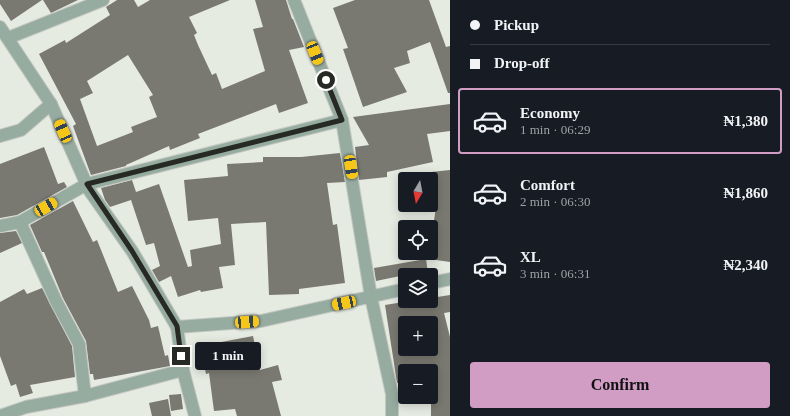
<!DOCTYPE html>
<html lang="en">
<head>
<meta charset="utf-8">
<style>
  body { margin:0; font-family:"Times New Roman",serif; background:#20242c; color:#f1f3f6; height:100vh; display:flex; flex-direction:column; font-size:15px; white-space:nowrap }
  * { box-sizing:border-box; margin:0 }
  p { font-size:13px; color:#9ea1a6 }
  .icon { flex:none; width:22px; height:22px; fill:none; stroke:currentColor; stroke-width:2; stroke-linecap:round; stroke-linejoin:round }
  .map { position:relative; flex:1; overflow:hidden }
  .sheet { display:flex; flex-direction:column; background:#171b24; width:340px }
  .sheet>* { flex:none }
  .banner { display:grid; align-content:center; height:88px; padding:0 20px; background:#171b24 }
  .needle { width:26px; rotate:190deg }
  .controls { position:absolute; left:398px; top:172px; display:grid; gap:8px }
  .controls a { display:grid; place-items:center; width:40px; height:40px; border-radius:4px; background:#171b24; box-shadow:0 2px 10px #0003; font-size:20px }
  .end { position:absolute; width:18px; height:18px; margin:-9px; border:5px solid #272925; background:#fff; box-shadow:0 0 0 2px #fff }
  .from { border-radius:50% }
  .bubble { position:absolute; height:28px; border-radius:4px; background:#171b24; box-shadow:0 2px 10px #0003; font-size:13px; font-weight:600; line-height:28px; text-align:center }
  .car { position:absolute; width:12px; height:24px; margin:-12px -6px; border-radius:5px; box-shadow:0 0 3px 1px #0007; background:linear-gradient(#f5c518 24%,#345 0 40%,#f5c518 0 76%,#345 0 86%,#f5c518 0) }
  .banner b { display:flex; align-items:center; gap:14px; height:38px; font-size:15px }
  .banner b+b { border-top:1px solid #363941 }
  .banner i { width:10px; height:10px; background:#f1f3f6 }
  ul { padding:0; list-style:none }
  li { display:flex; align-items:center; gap:12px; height:66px; margin:0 8px 6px; padding:0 12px; border:2px solid transparent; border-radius:4px }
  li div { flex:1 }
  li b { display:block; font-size:15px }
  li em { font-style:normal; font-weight:600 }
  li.on { border-color:#d19dc5 }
  li>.icon { width:36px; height:36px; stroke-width:1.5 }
  .action { display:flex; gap:8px; margin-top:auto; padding:8px 20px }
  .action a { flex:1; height:46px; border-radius:4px; background:#d19dc5; color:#111; font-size:16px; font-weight:600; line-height:46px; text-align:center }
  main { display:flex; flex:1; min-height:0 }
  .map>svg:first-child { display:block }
</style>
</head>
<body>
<main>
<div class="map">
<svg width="450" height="416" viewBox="0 0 450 416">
  <rect width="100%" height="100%" fill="#e6ebe2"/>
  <g fill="#7a7971" fill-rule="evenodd">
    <polygon points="0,0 42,0 11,21 0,4"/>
    <polygon points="43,0 78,0 51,13"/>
    <path d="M117,0H134L138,7L150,0H230L189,17L197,33L194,35L198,45L212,75L216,73L222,89L265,71L253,29L263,27L255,0H286L292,19H293L304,47L289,50L308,103L279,113L276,104L198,134L200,138L170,150L169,146L126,165V166L91,175L73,126L76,124L39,54L65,40L66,43L110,15L106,7ZM128,55L153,95L149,97L157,117L131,127L133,132L97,146L80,99L93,93L87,81Z"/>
    <polygon points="355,0 429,0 446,47 450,46 450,93 448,93 430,42 407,51 410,63 394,68 407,92 363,107 343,49 348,48 333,8"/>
    <polygon points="450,104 450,131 427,134 433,162 387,172 387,177 359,180 355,147 369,145 353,117"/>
    <polygon points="44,147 58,184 64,182 67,187 17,215 0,218 0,164"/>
    <polygon points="340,153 345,182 327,183 333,225 337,224 345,283 299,289 299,294 269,295 266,222 231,224 235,265 219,267 223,288 201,292 200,290 178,297 171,276 159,282 152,270 160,266 154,243 146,245 131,200 110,207 105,200 101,188 132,180 136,192 159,184 188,267 192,266 190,250 221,244 218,218 188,221 184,180 228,176 227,164 263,162 263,157 301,157"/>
    <polygon points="450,170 450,262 429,259 436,206 431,207 431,172"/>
    <polygon points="73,201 93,242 97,240 118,292 132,286 149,320 151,328 158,326 165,356 168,355 170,366 94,380 93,374 90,374 86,341 63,298 44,252 42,252 30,225"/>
    <polygon points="16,231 22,243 0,253 0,233"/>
    <polygon points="426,259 428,273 405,275 376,281 374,268"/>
    <polygon points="42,288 72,346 75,377 30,385 33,393 20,397 16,384 11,386 0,356 0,302 24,289 27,294"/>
    <path d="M450,295V312L444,313L450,337V416H431V371H405V382L397,383L385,305L410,301H431V298ZM405,323H431V349H405Z"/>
    <polygon points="253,336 260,370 278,365 282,380 272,382 281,416 237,416 235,409 214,411 209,373 206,374 200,346"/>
    <polygon points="181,394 183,409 171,411 169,395"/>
    <polygon points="168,399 171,416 152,416 149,403"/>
  </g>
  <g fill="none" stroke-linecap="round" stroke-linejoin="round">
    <defs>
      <g id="minor">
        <polyline points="294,0 342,120 371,297 392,394 392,416"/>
        <polyline points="0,27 51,104 89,190 132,251 177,327 183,370 195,416"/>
        <polyline points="8,38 103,0"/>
        <polyline points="0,136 21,130 51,104"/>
        <polyline points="20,222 56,301 79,344 85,396"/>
        <polyline points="0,226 20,222 87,184 342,120"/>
        <polyline points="431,283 450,279"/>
        <polyline points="177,327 261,321 405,289"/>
        <polyline points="0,416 26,407 85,396 183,370"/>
      </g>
    </defs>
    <use href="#minor" stroke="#c4c8c0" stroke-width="14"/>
    <use href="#minor" stroke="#97aca1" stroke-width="12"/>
  </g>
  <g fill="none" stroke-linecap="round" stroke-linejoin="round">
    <polyline stroke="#272925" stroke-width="5" points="181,356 177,326 132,251 87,184 342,120 326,80"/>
  </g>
</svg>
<div class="controls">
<a><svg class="needle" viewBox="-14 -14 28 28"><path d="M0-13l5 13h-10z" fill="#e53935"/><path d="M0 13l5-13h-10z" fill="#9ea1a6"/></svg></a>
<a><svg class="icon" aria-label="locate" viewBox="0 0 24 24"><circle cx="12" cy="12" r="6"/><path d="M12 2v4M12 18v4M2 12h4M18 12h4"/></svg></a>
<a><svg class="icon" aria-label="layers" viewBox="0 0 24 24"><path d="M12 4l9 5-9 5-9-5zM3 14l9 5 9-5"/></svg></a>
<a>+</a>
<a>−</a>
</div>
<i class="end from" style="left:326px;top:80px"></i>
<i class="end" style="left:181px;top:356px"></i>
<div class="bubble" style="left:195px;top:342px;width:66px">1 min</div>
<i class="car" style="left:315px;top:53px;rotate:158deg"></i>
<i class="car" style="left:63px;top:131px;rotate:336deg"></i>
<i class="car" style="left:351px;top:167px;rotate:171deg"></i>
<i class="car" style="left:46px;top:207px;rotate:60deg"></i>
<i class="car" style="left:344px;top:303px;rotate:258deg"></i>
<i class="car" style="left:247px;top:322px;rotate:86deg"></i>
</div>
<section class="sheet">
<div class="banner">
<b><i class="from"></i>Pickup</b>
<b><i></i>Drop-off</b>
</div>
<ul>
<li class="on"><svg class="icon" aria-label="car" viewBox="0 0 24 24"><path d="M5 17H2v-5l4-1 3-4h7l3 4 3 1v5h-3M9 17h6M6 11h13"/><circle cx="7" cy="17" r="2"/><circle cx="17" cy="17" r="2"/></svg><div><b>Economy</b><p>1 min · 06:29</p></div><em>₦1,380</em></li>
<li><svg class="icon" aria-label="car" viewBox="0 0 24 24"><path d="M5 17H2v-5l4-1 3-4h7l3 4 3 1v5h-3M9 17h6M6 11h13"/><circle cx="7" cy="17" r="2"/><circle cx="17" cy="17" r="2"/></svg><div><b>Comfort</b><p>2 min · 06:30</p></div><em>₦1,860</em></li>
<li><svg class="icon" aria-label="car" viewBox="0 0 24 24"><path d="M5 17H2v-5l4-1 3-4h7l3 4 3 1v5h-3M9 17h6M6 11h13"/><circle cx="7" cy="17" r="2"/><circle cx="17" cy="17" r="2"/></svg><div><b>XL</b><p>3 min · 06:31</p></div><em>₦2,340</em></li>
</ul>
<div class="action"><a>Confirm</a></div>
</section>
</main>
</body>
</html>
